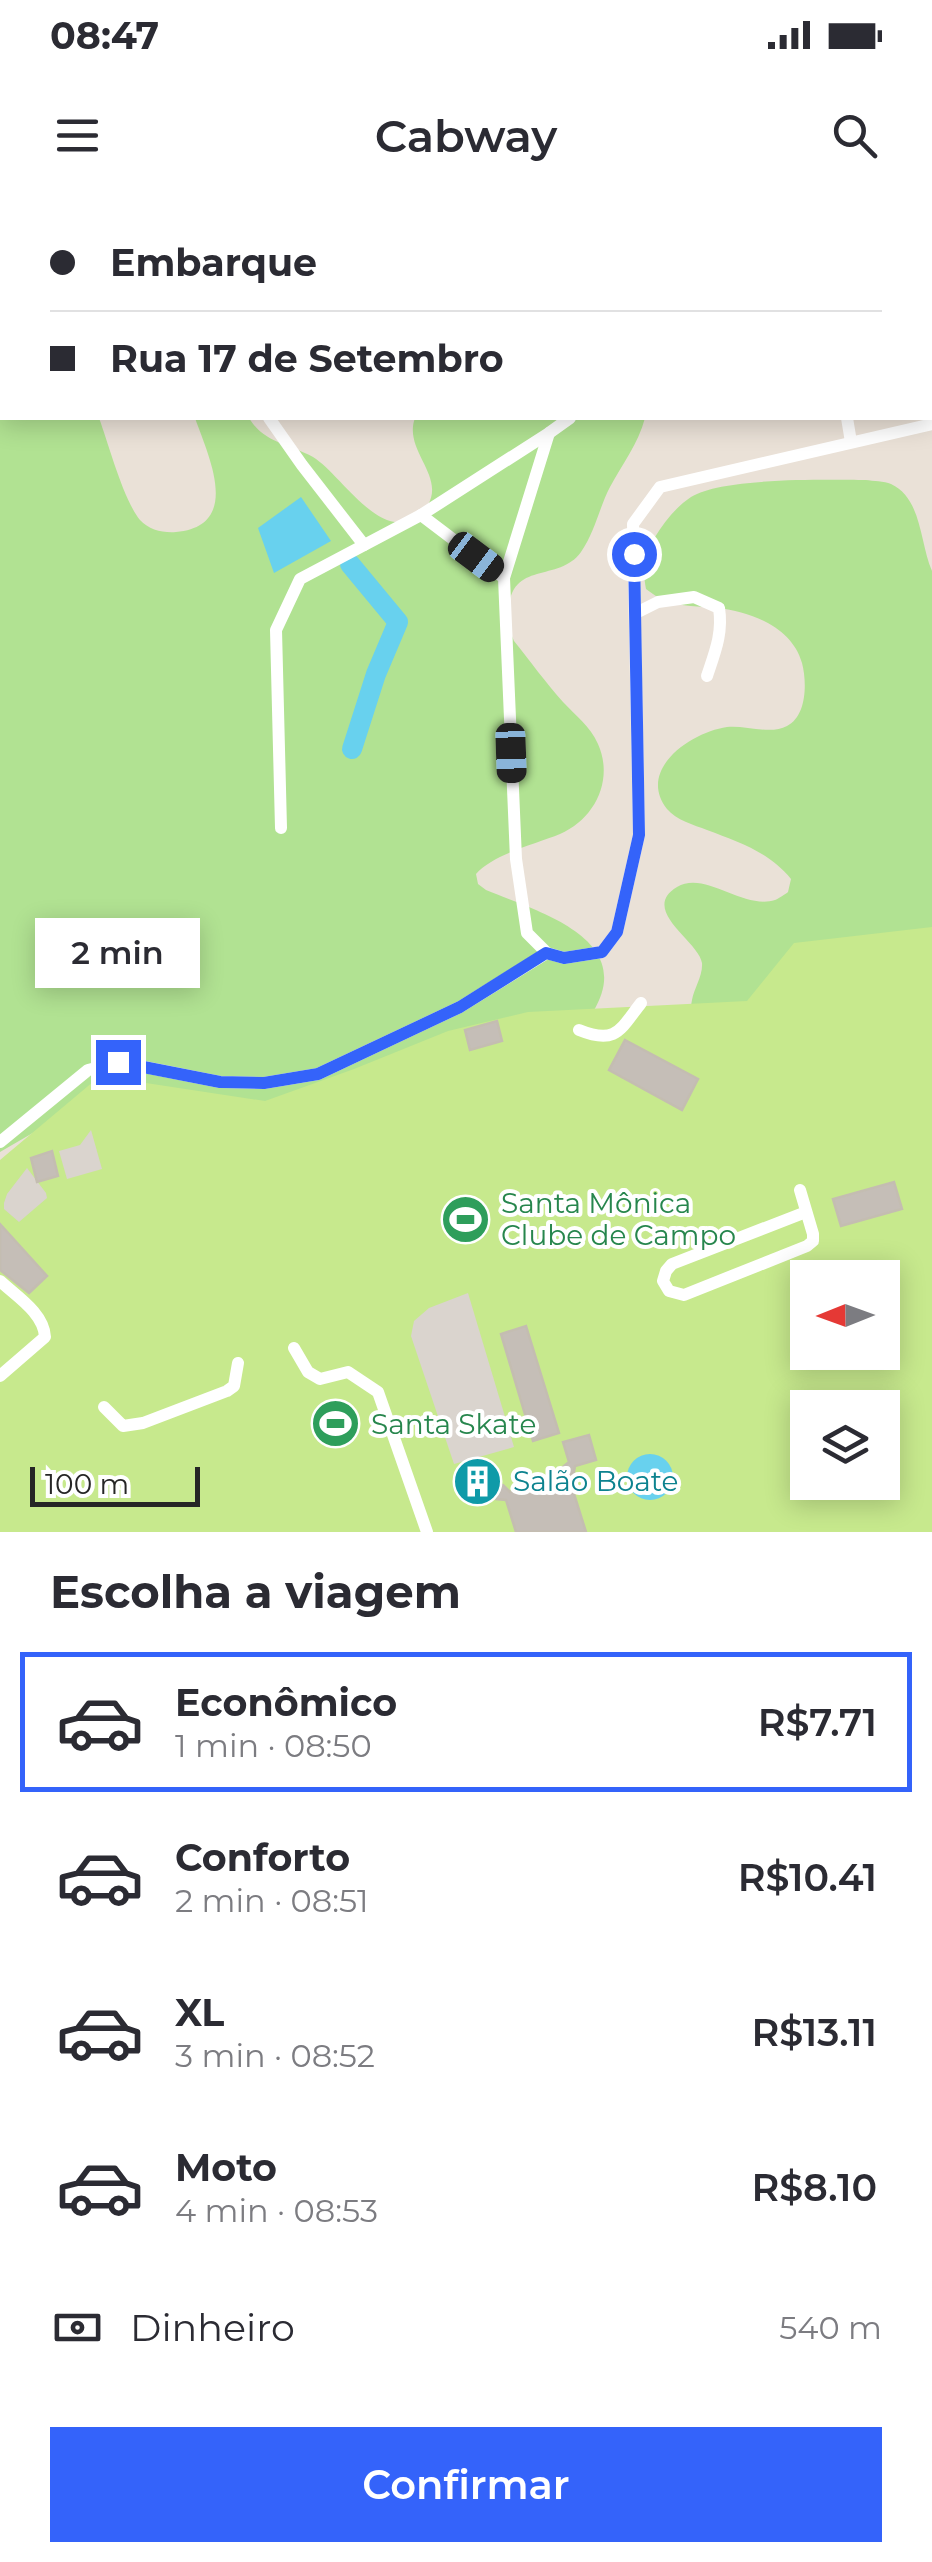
<!DOCTYPE html>
<html lang="pt">
<head>
<meta charset="utf-8">
<style>
  body { margin:0; font-family:Montserrat,sans-serif; background:#f7f7f7; color:#2b2b33; height:100vh; display:flex; flex-direction:column; font-size:38px; white-space:nowrap }
  * { box-sizing:border-box; margin:0 }
  p { font-size:32px; color:#7c7c81 }
  .icon { flex:none; width:55px; height:55px; fill:none; stroke:currentColor; stroke-width:2; stroke-linecap:round; stroke-linejoin:round }
  .map { position:relative; height:1332px; overflow:hidden }
  .panel { display:flex; flex-direction:column; background:#fff; flex:1 }
  .panel>* { flex:none }
  .guide { position:absolute; left:0px; top:0px; width:932px; height:220px; box-shadow:0 5px 25px #0003; display:grid; align-content:center; height:220px; padding:0 50px; background:#fff }
  .needle { width:65px; rotate:269deg }
  .fabs { position:absolute; left:790px; top:1060px; display:grid; gap:20px }
  .fabs a { display:grid; place-items:center; width:110px; height:110px; border-radius:0px; background:#fff; box-shadow:0 5px 25px #0003; font-size:50px }
  .scale { position:absolute; left:30px; bottom:25px; width:170px; box-sizing:border-box; padding-left:10px; border:5px solid #262626; border-top:0; font-size:28px; line-height:35px; white-space:nowrap; color:#262626; -webkit-text-stroke:8px #fff; paint-order:stroke }
  .end { position:absolute; width:45px; height:45px; margin:-22px; border:12px solid #3463fa; background:#fff; box-shadow:0 0 0 5px #fff }
  .from { border-radius:50% }
  .bubble { position:absolute; height:70px; border-radius:0px; background:#fff; box-shadow:0 5px 25px #0003; font-size:32px; font-weight:600; line-height:70px; text-align:center }
  .car { position:absolute; width:30px; height:60px; margin:-30px -15px; border-radius:12px; box-shadow:0 0 8px 2px #0007; background:linear-gradient(#222 24%,#8ab4d8 0 40%,#222 0 76%,#8ab4d8 0 86%,#222 0) }
  .guide b { display:flex; align-items:center; gap:35px; height:95px; font-size:38px }
  .guide b+b { border-top:2px solid #e1e1e2 }
  .guide i { width:25px; height:25px; background:#2b2b33 }
  ul { padding:0; list-style:none }
  li { display:flex; align-items:center; gap:30px; height:140px; margin:0 20px 15px; padding:0 30px; border:5px solid transparent; border-radius:0px }
  li div { flex:1 }
  li b { display:block; font-size:38px }
  li em { font-style:normal; font-weight:600 }
  li.active { border-color:#3463fa }
  li>.icon { width:90px; height:90px; stroke-width:1.5 }
  h2 { padding:0 50px; font-size:45px; line-height:120px }
  .pay { display:flex; align-items:center; gap:25px; height:110px; padding:0 50px; font-size:38px }
  .pay p { margin-inline-start:auto }
  .primary-button { display:flex; gap:20px; margin-top:auto; padding:20px 50px }
  .primary-button a { flex:1; height:115px; border-radius:0px; background:#3463fa; color:#fff; font-size:40px; font-weight:600; line-height:115px; text-align:center }
  .status { display:flex; justify-content:space-between; align-items:center; height:70px; padding:0 50px; background:#fff; direction:ltr }
  .status svg { height:28px; fill:currentColor }
  header { display:flex; justify-content:space-between; align-items:center; height:130px; padding:0 50px; background:#fff; font-size:45px; font-weight:600 }
  .map>svg:first-child { display:block }
</style>
</head>
<body>
<div class="status"><b>08:47</b><svg viewBox="0 0 49 12"><path d="M0 12V9h3v3zM5 12V6h3v6zM10 12V3h3v9zM15 12V0h3v12zM26 1h20v11H26zM47 4h2v5h-2z"/></svg></div>
<header><svg class="icon" aria-label="menu" viewBox="0 0 24 24"><path d="M4 6h16M4 12h16M4 18h16"/></svg>Cabway<svg class="icon" aria-label="search" viewBox="0 0 24 24"><circle cx="10" cy="10" r="6"/><path d="M15 15l6 6"/></svg></header>
<div class="map">
<svg width="932" height="1332" viewBox="0 0 932 1332">
  <rect width="100%" height="100%" fill="#eae1d7"/>
  <g fill="#b1e292">
    <path d="M2,139V218H99C109,245 123,299 140,320C149,330 163,333 176,332C243,326 208,255 195,218H249C264,243 289,244 313,257C341,274 382,345 417,315C419,313 427,307 428,305C445,275 403,250 415,218H645C638,244 623,263 610,287C599,308 595,332 581,352C559,383 510,360 509,411C509,422 509,430 514,441C530,461 546,483 563,502C576,516 590,526 598,544C614,580 595,619 560,634C536,644 493,654 476,674L478,684L486,690C536,711 638,738 593,812L305,900L62,916L0,952V140Z"/>
    <path d="M866,280C873,281 884,281 891,284C922,298 920,344 932,371V948L692,824C692,816 690,807 692,800C694,788 703,776 702,763C699,741 639,710 677,687C705,670 743,710 775,700C776,700 787,693 788,692L791,679C769,652 739,642 707,630C694,625 676,620 667,609C636,569 692,532 727,527C745,525 771,535 787,526C807,516 807,482 802,463C792,427 751,412 718,408C700,406 681,407 665,401C658,398 652,393 646,389C642,368 645,356 655,337C664,322 676,307 691,297C724,277 824,280 866,280Z"/>
  </g>
  <path fill="#c7e98d" fill-rule="evenodd" d="M932,727V1332H0V960L100,876L265,901L354,869L448,831L528,812L747,801L794,743ZM808,1078H882V1152H808ZM808,1208H882V1282H808Z"/>
  <g fill="#dad4ce">
    <polygon points="91,930 102,969 67,979 59,951 80,945"/>
    <polygon points="27,968 46,993 47,998 19,1022 4,1009 4,1003 7,994"/>
    <polygon points="468,1093 514,1247 454,1264 411,1136 414,1121 429,1108"/>
  </g>
  <g fill="#68d1ee">
    <polygon points="301,297 331,341 274,373 258,328"/>
    <circle cx="650" cy="1277" r="23"/>
  </g>
  <g fill="none" stroke-linecap="round" stroke-linejoin="round">
    <polyline stroke="#68d1ee" stroke-width="20" points="350,364 398,422 376,474 352,549"/>
  </g>
  <g fill="#c5beb7" stroke="#c4bdb1" stroke-width="2.5">
    <polygon points="497,821 502,841 470,850 465,830"/>
    <polygon points="625,840 698,879 682,910 609,870"/>
    <polygon points="52,951 58,976 37,982 31,958"/>
    <polygon points="894,982 902,1009 841,1026 833,999"/>
    <polygon points="0,1024 47,1076 29,1093 0,1070"/>
    <polygon points="526,1126 559,1233 533,1241 501,1134"/>
    <polygon points="589,1235 596,1260 575,1266 574,1272 569,1278 586,1332 516,1332 506,1300 496,1299 491,1292 469,1298 462,1273 488,1266 493,1286 503,1285 510,1292 562,1276 563,1267 569,1262 563,1242"/>
  </g>
  <g fill="none" stroke-linecap="round" stroke-linejoin="round">
    <g stroke="#fff" stroke-width="12">
      <polyline points="191,0 192,2"/>
      <polyline points="234,0 236,2"/>
      <polyline points="573,0 575,2"/>
      <polyline points="612,2 616,0"/>
      <polyline points="684,2 687,0"/>
      <polyline points="868,2 871,0"/>
      <polyline points="930,93 932,92"/>
      <polyline points="269,218 302,265 364,345"/>
      <polyline points="847,218 851,242"/>
      <polyline points="421,315 504,378 516,659 527,733 547,753 564,758 602,752 617,732 639,635 633,324 660,287 932,224"/>
      <polyline points="504,378 549,233"/>
      <path d="M636,413L658,402L694,397L719,408C723,433 715,452 707,476"/>
      <polyline points="281,628 276,430 300,379 421,315 549,233 570,218"/>
      <path d="M579,830C616,845 620,830 641,803"/>
      <polyline points="0,942 88,870 119,862 220,882 264,883 318,874 460,807 547,753"/>
      <polyline points="800,990 813,1034 813,1041 807,1046 684,1095 669,1091 663,1081 666,1071 672,1064 806,1012"/>
      <path d="M0,1081C16,1096 44,1113 45,1137L0,1176"/>
      <polyline points="294,1148 308,1172 320,1179 348,1172 378,1192 427,1332"/>
      <polyline points="104,1207 123,1226 143,1223 227,1191 234,1186 238,1163"/>
    </g>
  </g>
  <g fill="none" stroke-linecap="round" stroke-linejoin="round">
    <polyline stroke="#3463fa" stroke-width="12" points="118,862 220,882 264,883 318,874 460,807 546,753 564,758 602,752 617,732 639,635 634,354"/>
  </g>
  <defs>
    <symbol id="stadium-disc" viewBox="-11 -11 22 22"><circle r="9.5" fill="#2e9e5b" stroke="#fff"/><path d="M0-5a6.5 5 0 1 0 0 10a6.5 5 0 1 0 0-10ZM-3.5-1.8h7v3.6h-7Z" fill="#fff"/></symbol>
    <symbol id="building-disc" viewBox="-11 -11 22 22"><circle r="9.5" fill="#0f9aa8" stroke="#fff"/><path d="M-4-6H4V6H1V3H-1V6H-4ZM-2.5-4.3h1.7v1.8h-1.7ZM.8-4.3h1.7v1.8H.8ZM-2.5-1h1.7V.8h-1.7ZM.8-1h1.7V.8H.8Z" fill="#fff"/></symbol>
  </defs>
  <g fill-rule="evenodd">
    <use href="#stadium-disc" x="438" y="992" width="55" height="55"/>
    <use href="#stadium-disc" x="308" y="1196" width="55" height="55"/>
    <use href="#building-disc" x="450" y="1254" width="55" height="55"/>
  </g>
  <g text-anchor="middle" dominant-baseline="central" stroke-width="8" stroke-linejoin="round" paint-order="stroke">
    <g font-size="28" fill="#27864d" stroke="#fff" text-anchor="start">
      <text x="501" y="1003">Santa Mônica<tspan x="501" dy="32">Clube de Campo</tspan></text>
      <text x="371" y="1224">Santa Skate</text>
    </g>
    <g font-size="28" fill="#0d838f" stroke="#fff" text-anchor="start">
      <text x="513" y="1281">Salão Boate</text>
    </g>
  </g>
</svg>
<div class="fabs">
<a><svg class="needle" viewBox="-14 -14 28 28"><path d="M0-13l5 13h-10z" fill="#e53935"/><path d="M0 13l5-13h-10z" fill="#7c7c81"/></svg></a>
<a><svg class="icon" aria-label="layers" viewBox="0 0 24 24"><path d="M12 4l9 5-9 5-9-5zM3 14l9 5 9-5"/></svg></a>
</div>
<div class="scale">100 m</div>
<i class="end from" style="left:634px;top:354px"></i>
<i class="end" style="left:118px;top:862px"></i>
<div class="bubble" style="left:35px;top:718px;width:165px">2 min</div>
<i class="car" style="left:476px;top:357px;rotate:127deg"></i>
<i class="car" style="left:511px;top:553px;rotate:178deg"></i>
<div class="guide">
<b><i class="from"></i>Embarque</b>
<b><i></i>Rua 17 de Setembro</b>
</div>
</div>
<section class="panel">
<h2>Escolha a viagem</h2>
<ul>
<li class="active"><svg class="icon" aria-label="car" viewBox="0 0 24 24"><path d="M5 17H2v-5l4-1 3-4h7l3 4 3 1v5h-3M9 17h6M6 11h13"/><circle cx="7" cy="17" r="2"/><circle cx="17" cy="17" r="2"/></svg><div><b>Econômico</b><p>1 min · 08:50</p></div><em>R$7.71</em></li>
<li><svg class="icon" aria-label="car" viewBox="0 0 24 24"><path d="M5 17H2v-5l4-1 3-4h7l3 4 3 1v5h-3M9 17h6M6 11h13"/><circle cx="7" cy="17" r="2"/><circle cx="17" cy="17" r="2"/></svg><div><b>Conforto</b><p>2 min · 08:51</p></div><em>R$10.41</em></li>
<li><svg class="icon" aria-label="car" viewBox="0 0 24 24"><path d="M5 17H2v-5l4-1 3-4h7l3 4 3 1v5h-3M9 17h6M6 11h13"/><circle cx="7" cy="17" r="2"/><circle cx="17" cy="17" r="2"/></svg><div><b>XL</b><p>3 min · 08:52</p></div><em>R$13.11</em></li>
<li><svg class="icon" aria-label="car" viewBox="0 0 24 24"><path d="M5 17H2v-5l4-1 3-4h7l3 4 3 1v5h-3M9 17h6M6 11h13"/><circle cx="7" cy="17" r="2"/><circle cx="17" cy="17" r="2"/></svg><div><b>Moto</b><p>4 min · 08:53</p></div><em>R$8.10</em></li>
</ul>
<div class="pay"><svg class="icon" aria-label="cash" viewBox="0 0 24 24"><path d="M3 7h18v10H3z"/><circle cx="12" cy="12" r="2"/></svg>Dinheiro<p>540 m</p></div>
<div class="primary-button"><a>Confirmar</a></div>
</section>
</body>
</html>
